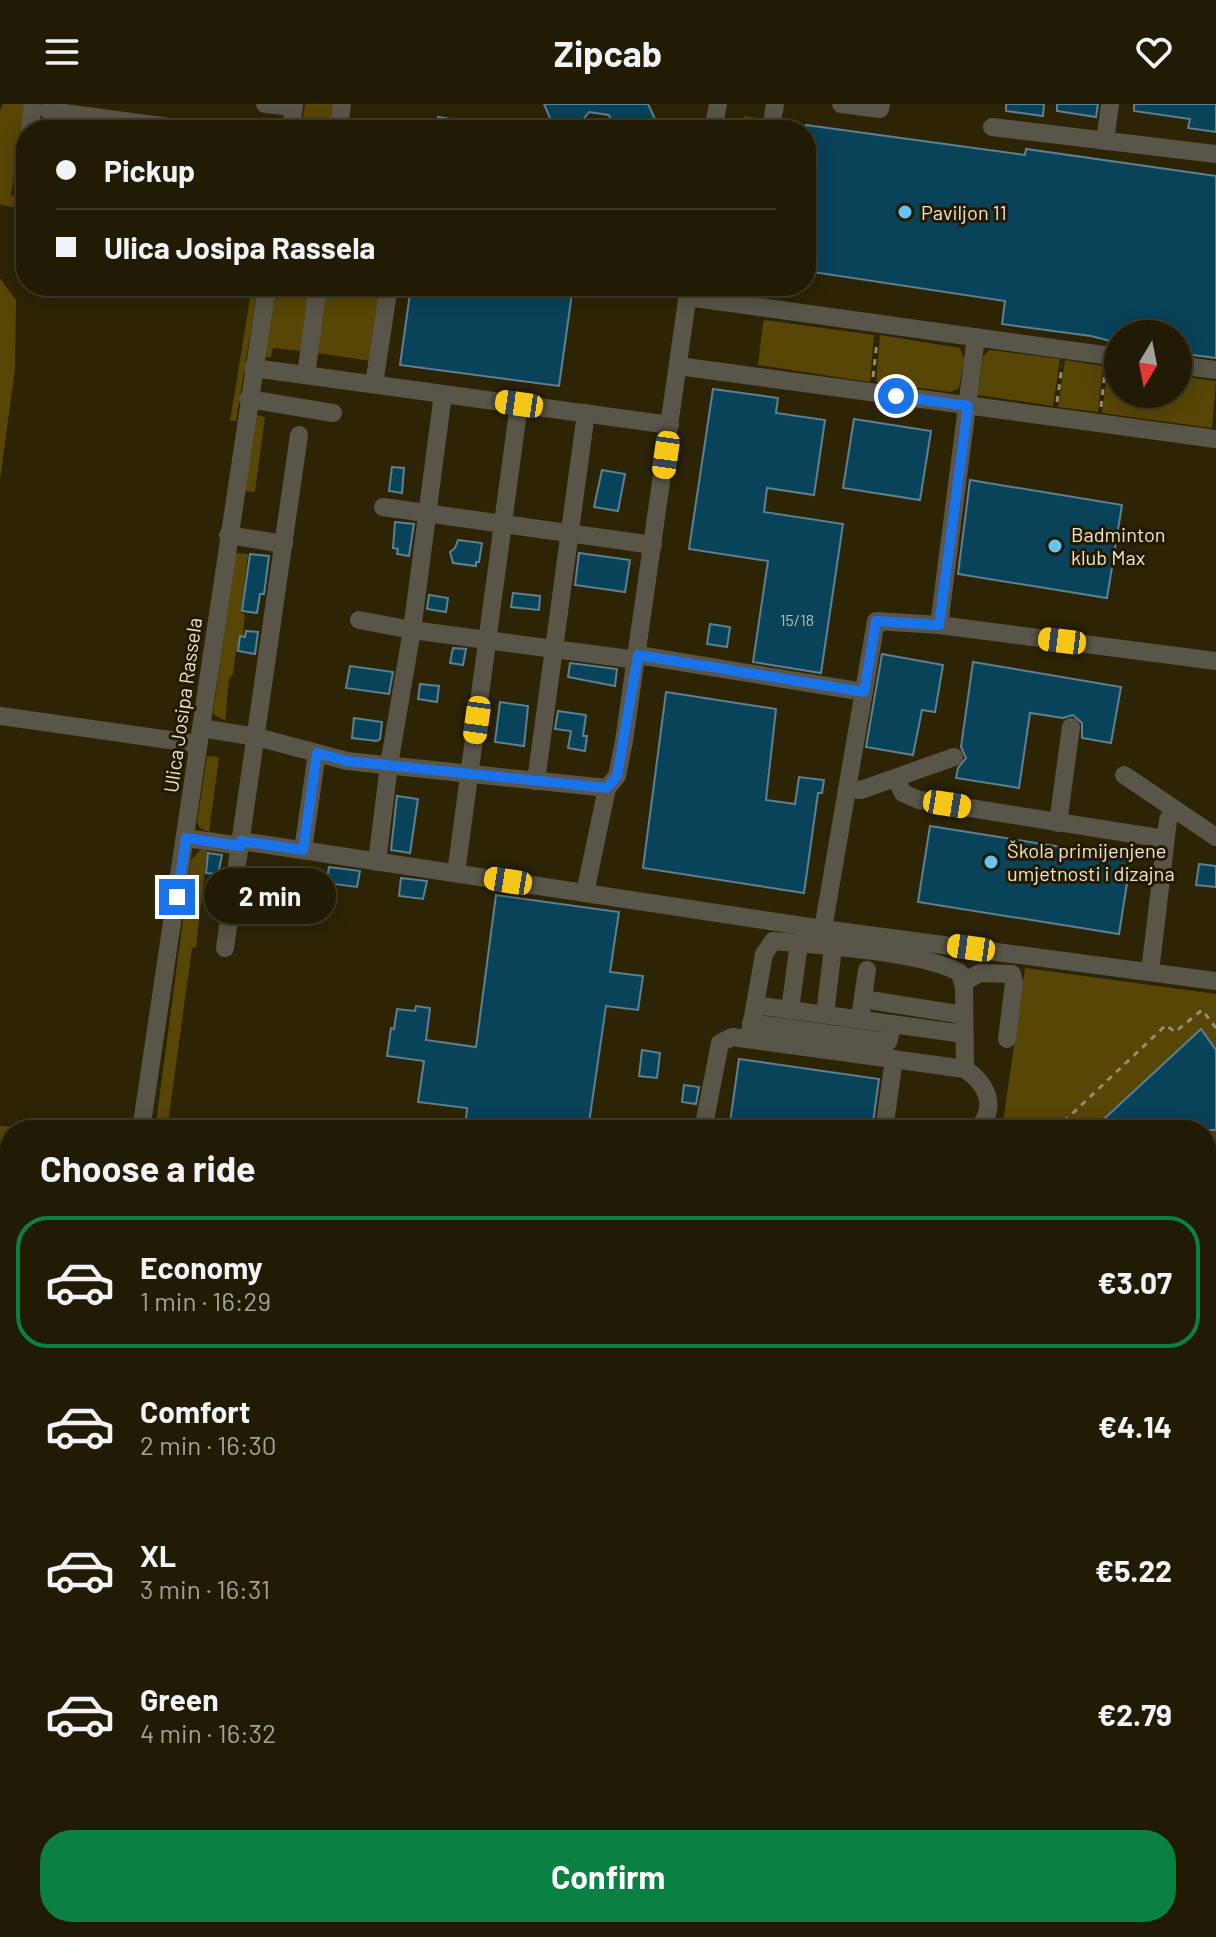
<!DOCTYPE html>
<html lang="en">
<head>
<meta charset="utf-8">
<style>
  body { margin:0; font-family:Barlow,sans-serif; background:#2e2813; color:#f1f3f6; height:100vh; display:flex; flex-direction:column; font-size:30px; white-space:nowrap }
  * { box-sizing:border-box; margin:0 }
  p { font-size:26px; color:#a2a19a }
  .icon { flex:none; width:44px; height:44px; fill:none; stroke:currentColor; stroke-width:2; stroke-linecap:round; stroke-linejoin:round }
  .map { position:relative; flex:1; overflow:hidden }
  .panel { position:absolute; left:0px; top:1016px; width:1216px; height:818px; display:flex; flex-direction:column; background:#221b04; border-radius:32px 32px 0 0; box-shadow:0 4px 20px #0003,0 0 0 2px #3f3926 }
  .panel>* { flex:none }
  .hud { position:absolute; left:16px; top:16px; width:800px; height:176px; border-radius:32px; box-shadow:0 4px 20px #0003,0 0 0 2px #3f3926; display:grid; align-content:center; height:176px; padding:0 40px; background:#221b04 }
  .needle { width:52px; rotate:190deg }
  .tools { position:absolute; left:1104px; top:216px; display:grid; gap:16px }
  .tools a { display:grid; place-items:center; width:88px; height:88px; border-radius:50%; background:#221b04; box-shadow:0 4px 20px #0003,0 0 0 2px #3f3926; font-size:40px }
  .end { position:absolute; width:36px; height:36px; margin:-18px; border:10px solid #1a73e8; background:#fff; box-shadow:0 0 0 4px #fff }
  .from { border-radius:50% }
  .bubble { position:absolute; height:56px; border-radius:28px; background:#221b04; box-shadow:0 4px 20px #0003,0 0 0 2px #3f3926; font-size:26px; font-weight:700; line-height:56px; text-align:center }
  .car { position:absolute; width:24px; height:48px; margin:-24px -12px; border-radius:10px; box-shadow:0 0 6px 2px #0007; background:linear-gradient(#f5c518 24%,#345 0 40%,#f5c518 0 76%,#345 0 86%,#f5c518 0) }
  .hud b { display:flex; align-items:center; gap:28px; height:76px; font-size:30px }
  .hud b+b { border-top:2px solid #3f3926 }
  .hud i { width:20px; height:20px; background:#f1f3f6 }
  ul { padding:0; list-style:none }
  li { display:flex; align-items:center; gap:24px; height:132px; margin:0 16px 12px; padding:0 24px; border:4px solid transparent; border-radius:32px }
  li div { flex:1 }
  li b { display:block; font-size:30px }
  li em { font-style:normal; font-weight:700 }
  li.current { border-color:#0b8043 }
  li>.icon { width:72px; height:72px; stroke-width:1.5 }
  h2 { padding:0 40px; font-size:36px; line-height:96px }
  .cta { display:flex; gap:16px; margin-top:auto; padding:16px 40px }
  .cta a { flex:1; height:92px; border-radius:32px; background:#0b8043; color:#fff; font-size:32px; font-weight:700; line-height:92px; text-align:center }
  header { display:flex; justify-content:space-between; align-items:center; height:104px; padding:0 40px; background:#221b04; font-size:36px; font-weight:700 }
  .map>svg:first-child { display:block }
</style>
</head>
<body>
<header><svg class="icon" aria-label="menu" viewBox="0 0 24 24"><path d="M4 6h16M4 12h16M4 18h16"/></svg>Zipcab<svg class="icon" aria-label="heart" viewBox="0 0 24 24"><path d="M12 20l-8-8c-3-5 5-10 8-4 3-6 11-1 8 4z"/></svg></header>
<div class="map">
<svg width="1216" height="1833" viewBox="0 0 1216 1833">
  <rect width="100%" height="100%" fill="#2d2406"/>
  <g fill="#584607">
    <polygon points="3,0 25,0 11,91 26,94 26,105 0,101 0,7"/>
    <polygon points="305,0 337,0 333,26 301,26"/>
    <polygon points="745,12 756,14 759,26 738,26 741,16"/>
    <polygon points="0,174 16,196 15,265 0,376"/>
    <polygon points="252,182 258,182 236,317 230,317"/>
    <polygon points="276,182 310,182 302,247 273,244 271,253 264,253"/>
    <polygon points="325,182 383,182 372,257 316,249"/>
    <polygon points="765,216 874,231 870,278 758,261 763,219"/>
    <polygon points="880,231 960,244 964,255 959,284 951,288 876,278"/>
    <polygon points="990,246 1060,255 1053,302 978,291 983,252"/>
    <polygon points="1065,256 1103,262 1098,308 1058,303"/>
    <polygon points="1108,262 1118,264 1118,290 1178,290 1178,272 1216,277 1212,324 1102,309"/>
    <polygon points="257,311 265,313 255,388 244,387 255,314"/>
    <polygon points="235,449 248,450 241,509 245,510 241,548 236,547 233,570 229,575 225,617 213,610"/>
    <polygon points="207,652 219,653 209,728 200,724 197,718"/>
    <polygon points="200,746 206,746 207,748 196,843 192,844 167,1026 155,1026 191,756"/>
    <polygon points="1025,864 1216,890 1216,1233 1206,1232 1206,1026 1002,1026"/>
    <polygon points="0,1022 108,1026 10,1026 10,1054 0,1054"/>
    <polygon points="0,1111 10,1112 10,1297 0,1303"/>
    <polygon points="1206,1263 1216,1264 1216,1472 1206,1452"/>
    <polygon points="10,1313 10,1824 1154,1824 1149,1833 0,1833 0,1320"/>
    <polygon points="1206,1470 1216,1492 1216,1833 1168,1833 1174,1824 1206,1824 1206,1747 1211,1706 1212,1659 1206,1615"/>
  </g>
  <g fill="#08435a" stroke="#5e8091" stroke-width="2">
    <polygon points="544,0 648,0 655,15 647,26 615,26 609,11 589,8 575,26 555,26"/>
    <polygon points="1006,0 1044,0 1043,12 1006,7"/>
    <polygon points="1057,0 1098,0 1096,13 1057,7"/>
    <polygon points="1134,0 1216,0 1216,28 1188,24 1190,15 1134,7"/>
    <polygon points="438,13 477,19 476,26 437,26"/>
    <polygon points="806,21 1025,51 1026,45 1216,72 1216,254 1178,249 1178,230 1118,230 1118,239 1091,232 1002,220 1005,197 806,167"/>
    <polygon points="411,182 573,182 559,282 400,261"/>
    <polygon points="713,285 778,294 776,309 825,316 814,391 767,384 764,408 843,420 821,569 753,558 768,457 689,445"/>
    <polygon points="854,315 931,327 920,396 843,384"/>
    <polygon points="392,363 404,364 402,389 389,387"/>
    <polygon points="602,366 625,370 618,407 594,403"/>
    <polygon points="970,376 1122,401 1107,494 958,470"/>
    <polygon points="395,418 414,420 409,452 397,450 398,445 393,444"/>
    <polygon points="458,436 482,439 479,458 476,458 476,462 453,459 450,448 455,444"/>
    <polygon points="579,449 630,456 625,488 575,481"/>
    <polygon points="250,450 269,452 264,490 260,490 257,509 242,507"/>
    <polygon points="513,489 540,492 539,506 511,503"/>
    <polygon points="429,491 448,494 446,508 427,505"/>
    <polygon points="710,520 730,523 727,543 707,540"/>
    <polygon points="246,527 258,528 255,550 238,547 240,532 245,533"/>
    <polygon points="453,544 466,545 463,561 450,559"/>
    <polygon points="882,550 943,561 935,608 922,606 913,651 866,643"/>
    <polygon points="973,558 1121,583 1111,639 1082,634 1082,619 1073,611 1063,614 1030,609 1019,684 956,674 958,664 966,654 961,643"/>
    <polygon points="570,559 617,565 615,582 568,573"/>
    <polygon points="350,562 393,568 389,590 346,584"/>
    <polygon points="420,580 439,582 437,598 418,595"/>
    <polygon points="666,588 776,605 766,696 795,700 799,673 824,676 822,689 818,689 804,789 643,764"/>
    <polygon points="500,598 528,602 524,642 495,638"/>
    <polygon points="558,607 586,611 583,632 587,632 585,647 568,644 571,627 555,625"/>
    <polygon points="354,614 382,618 380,635 377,637 352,634"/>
    <polygon points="397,692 418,695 410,749 391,746"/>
    <polygon points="930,722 1131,754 1119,830 918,798"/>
    <polygon points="208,749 222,751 218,770 206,769"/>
    <polygon points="1199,760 1216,762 1216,783 1196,781"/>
    <polygon points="329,763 360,767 357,783 326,779"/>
    <polygon points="401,774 427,777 423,795 399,792"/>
    <polygon points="496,791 619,808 610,868 643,872 638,906 606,902 588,1026 465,1024 467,1004 418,998 424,957 387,952 391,924 394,925 397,905 415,907 416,902 430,904 426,936 476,943"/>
    <polygon points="1201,925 1216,946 1216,1026 1092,1026"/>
    <polygon points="642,946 660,949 657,974 639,972"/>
    <polygon points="739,955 879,975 872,1026 729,1026"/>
    <polygon points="684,981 699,983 696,1000 682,998"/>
  </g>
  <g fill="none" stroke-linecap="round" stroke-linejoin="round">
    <g stroke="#948d76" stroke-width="3" stroke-dasharray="6 6" stroke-linecap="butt">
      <polyline points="873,273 877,237"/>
      <polyline points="1057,298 1062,262"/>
      <polyline points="1101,303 1105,267"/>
      <polyline points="1055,1026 1166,921 1175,928 1202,906 1216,924"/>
      <polyline points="1206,1118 1216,1108"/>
      <polyline points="1206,1161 1216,1163"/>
      <polyline points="1206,1759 1216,1762"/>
    </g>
    <g stroke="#5a5549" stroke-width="18">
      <polyline points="265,0 294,3"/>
      <polyline points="841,0 880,5 881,0"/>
      <polyline points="49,7 192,26"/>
      <polyline points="992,23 1216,50"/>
      <polyline points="30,26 33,0"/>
      <polyline points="291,26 294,0"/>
      <polyline points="339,26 342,0"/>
      <polyline points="713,26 718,0"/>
      <polyline points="771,26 775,0"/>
      <polyline points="1105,37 1110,0"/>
      <polyline points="26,60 24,78 26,78"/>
      <polyline points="687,193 1118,253"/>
      <polyline points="1178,261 1216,266"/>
      <polyline points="678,262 1216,335"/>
      <polyline points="253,264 670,321"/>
      <polyline points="306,271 318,182"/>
      <polyline points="374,280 389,182"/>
      <polyline points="248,295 333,309"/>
      <polyline points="383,403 653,441"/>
      <polyline points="228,431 284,440"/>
      <polyline points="359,516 412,526 637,556"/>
      <polyline points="939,521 976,233"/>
      <polyline points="638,551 864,588"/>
      <polyline points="1216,557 939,521 876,517 823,825 1216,877"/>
      <polyline points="0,612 198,640"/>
      <polyline points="201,624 257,633 347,657 607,684"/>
      <polyline points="1124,671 1216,733"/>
      <polyline points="896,675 903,689 919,696 1165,735"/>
      <polyline points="536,677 586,309"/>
      <polyline points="847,685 861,686 954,653"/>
      <polyline points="1058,719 1071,623"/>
      <polyline points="186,734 241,742"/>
      <polyline points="241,737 823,825"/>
      <polyline points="303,746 317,649"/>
      <polyline points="377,758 389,661 412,526 443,290"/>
      <polyline points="456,769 519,300"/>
      <polyline points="585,789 607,684 617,672 624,637 689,182"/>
      <polyline points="225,844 299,331"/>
      <polyline points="1150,868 1168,716 1174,705"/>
      <polyline points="963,878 980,869 1012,870 1014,879 1007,935"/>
      <polyline points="863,895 964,911"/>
      <polyline points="755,901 964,930"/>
      <polyline points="790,906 799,839"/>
      <polyline points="861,907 867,866"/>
      <polyline points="825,910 833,844"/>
      <polyline points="751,919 888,938 893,920"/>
      <path d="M749,935L764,850L773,837C818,841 925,848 960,869L964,883L965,965"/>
      <polyline points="141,1026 267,182"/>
      <path d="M703,1026L720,939L732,933L965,965C987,980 999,1004 976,1026"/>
      <polyline points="884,1026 894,955"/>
      <polyline points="0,1071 10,1072"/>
      <polyline points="0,1106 10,1107"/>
      <polyline points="1206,1180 1216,1181"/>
      <polyline points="1206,1248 1216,1249"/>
      <polyline points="1206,1460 1216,1482"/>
    </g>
  </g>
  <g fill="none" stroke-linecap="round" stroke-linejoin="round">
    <polyline stroke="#1a73e8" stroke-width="10" points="177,793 186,734 241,742 241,737 303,746 317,649 347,657 607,684 617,672 638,551 864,588 876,517 939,521 968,302 896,292"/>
  </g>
  <g fill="#67c4f0" stroke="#231a00" stroke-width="3">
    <circle cx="905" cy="108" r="8"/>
    <circle cx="1055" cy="442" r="8"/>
    <circle cx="991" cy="758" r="8"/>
  </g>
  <g text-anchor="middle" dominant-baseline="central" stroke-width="6" stroke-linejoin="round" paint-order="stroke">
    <g font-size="16" fill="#b2bcb6">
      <text x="797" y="515">15/18</text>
    </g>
    <g font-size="20" fill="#ebe5d4" stroke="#231a00" text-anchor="start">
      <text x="921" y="108">Paviljon 11</text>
      <text x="1071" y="430">Badminton<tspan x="1071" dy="23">klub Max</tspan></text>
      <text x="1007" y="746">Škola primijenjene<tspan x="1007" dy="23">umjetnosti i dizajna</tspan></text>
    </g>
    <g font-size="20" fill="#ebe5d4" stroke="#231a00">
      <text transform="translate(182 601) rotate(-82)">Ulica Josipa Rassela</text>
    </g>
  </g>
</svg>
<div class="tools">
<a><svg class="needle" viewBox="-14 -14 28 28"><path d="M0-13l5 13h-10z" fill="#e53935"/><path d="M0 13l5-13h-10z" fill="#a2a19a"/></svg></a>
</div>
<i class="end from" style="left:896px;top:292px"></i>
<i class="end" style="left:177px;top:793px"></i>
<div class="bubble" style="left:204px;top:764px;width:132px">2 min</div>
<i class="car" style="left:519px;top:300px;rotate:278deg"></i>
<i class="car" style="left:666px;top:351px;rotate:188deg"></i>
<i class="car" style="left:1062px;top:537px;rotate:277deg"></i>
<i class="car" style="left:477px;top:616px;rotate:188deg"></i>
<i class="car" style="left:947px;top:700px;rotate:99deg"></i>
<i class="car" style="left:508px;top:777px;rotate:279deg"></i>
<i class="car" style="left:971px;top:844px;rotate:278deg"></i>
<div class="hud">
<b><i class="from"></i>Pickup</b>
<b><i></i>Ulica Josipa Rassela</b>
</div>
<section class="panel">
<h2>Choose a ride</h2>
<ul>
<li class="current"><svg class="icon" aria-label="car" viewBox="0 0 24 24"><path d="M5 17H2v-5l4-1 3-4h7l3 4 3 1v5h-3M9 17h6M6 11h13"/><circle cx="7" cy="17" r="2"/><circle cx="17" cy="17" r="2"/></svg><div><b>Economy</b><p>1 min · 16:29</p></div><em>€3.07</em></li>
<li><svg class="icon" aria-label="car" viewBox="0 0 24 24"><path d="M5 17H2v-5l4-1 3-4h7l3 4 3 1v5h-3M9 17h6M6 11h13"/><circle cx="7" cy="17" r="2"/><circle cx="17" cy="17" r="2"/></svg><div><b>Comfort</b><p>2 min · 16:30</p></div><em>€4.14</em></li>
<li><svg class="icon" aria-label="car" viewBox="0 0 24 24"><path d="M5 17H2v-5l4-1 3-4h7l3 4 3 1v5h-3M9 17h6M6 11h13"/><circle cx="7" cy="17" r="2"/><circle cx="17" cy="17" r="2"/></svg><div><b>XL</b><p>3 min · 16:31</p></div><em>€5.22</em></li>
<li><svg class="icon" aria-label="car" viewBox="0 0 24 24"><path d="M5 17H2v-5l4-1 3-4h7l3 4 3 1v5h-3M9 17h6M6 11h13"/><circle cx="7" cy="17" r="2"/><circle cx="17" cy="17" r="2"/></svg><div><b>Green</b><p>4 min · 16:32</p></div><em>€2.79</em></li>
</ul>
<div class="cta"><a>Confirm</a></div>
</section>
</div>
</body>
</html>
